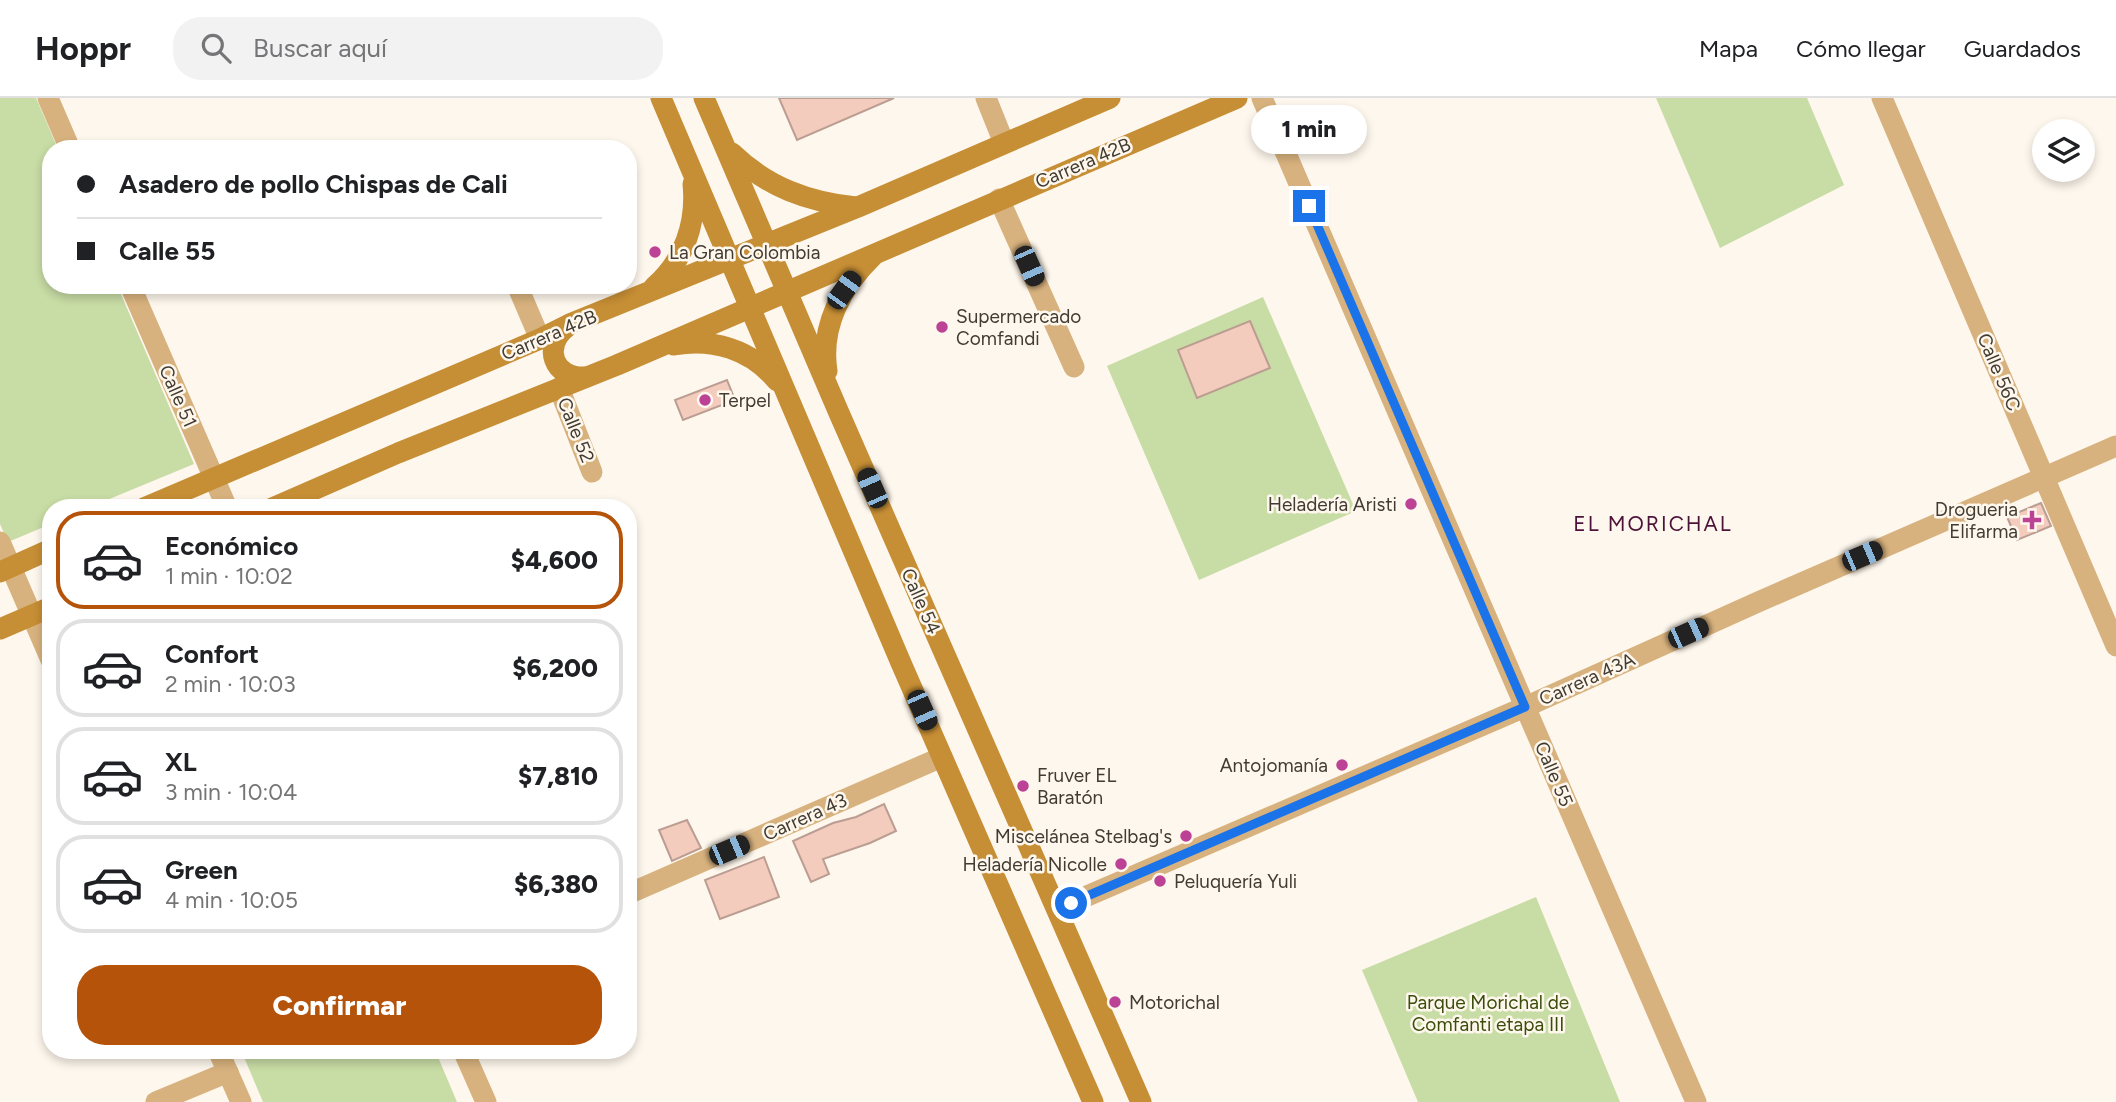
<!DOCTYPE html>
<html lang="es">
<head>
<meta charset="utf-8">
<style>
  body { margin:0; font-family:Figtree,sans-serif; background:#f2f2f2; color:#202124; height:100vh; display:flex; flex-direction:column; font-size:26px; white-space:nowrap }
  * { box-sizing:border-box; margin:0 }
  p { font-size:23px; color:#757577 }
  .icon { flex:none; width:38px; height:38px; fill:none; stroke:currentColor; stroke-width:2; stroke-linecap:round; stroke-linejoin:round }
  .map { position:relative; flex:1; overflow:hidden }
  .sheet { position:absolute; left:42px; top:401px; width:595px; height:560px; display:flex; flex-direction:column; background:#fff; border-radius:28px; box-shadow:0 4px 10px #0003 }
  .sheet>* { flex:none }
  .hud { position:absolute; left:42px; top:42px; width:595px; height:154px; border-radius:28px; box-shadow:0 4px 10px #0003; display:grid; align-content:center; height:154px; padding:0 35px; background:#fff }
  .tools { position:absolute; left:2032px; top:21px; display:grid; gap:14px }
  .tools a { display:grid; place-items:center; width:63px; height:63px; border-radius:50%; background:#fff; box-shadow:0 4px 10px #0003; font-size:35px }
  .end { position:absolute; width:32px; height:32px; margin:-16px; border:9px solid #1a73e8; background:#fff; box-shadow:0 0 0 4px #fff }
  .from { border-radius:50% }
  .bubble { position:absolute; height:49px; border-radius:24px; background:#fff; box-shadow:0 4px 10px #0003; font-size:23px; font-weight:800; line-height:49px; text-align:center }
  .car { position:absolute; width:21px; height:42px; margin:-21px -10px; border-radius:9px; box-shadow:0 0 5px 2px #0007; background:linear-gradient(#222 24%,#8ab4d8 0 40%,#222 0 76%,#8ab4d8 0 86%,#222 0) }
  .hud b { display:flex; align-items:center; gap:24px; height:66px; font-size:26px }
  .hud b+b { border-top:2px solid #e0e0e0 }
  .hud i { width:18px; height:18px; background:#202124 }
  ul { padding:12px 0 0; list-style:none }
  li { display:flex; align-items:center; gap:21px; height:98px; margin:0 14px 10px; padding:0 21px; border:4px solid #e0e0e0; border-radius:28px }
  li div { flex:1 }
  li b { display:block; font-size:26px }
  li em { font-style:normal; font-weight:800 }
  li.on { border-color:#b45309 }
  li>.icon { width:63px; height:63px; stroke-width:1.5 }
  .action { display:flex; gap:14px; margin-top:auto; padding:14px 35px }
  .action a { flex:1; height:80px; border-radius:28px; background:#b45309; color:#fff; font-size:28px; font-weight:800; line-height:80px; text-align:center }
  header { display:flex; align-items:center; gap:42px; box-sizing:border-box; height:98px; padding:0 35px; background:#fff; border-bottom:2px solid #e0e0e0 }
  header strong { font-size:33px }
  nav { display:flex; gap:38px; margin-inline-start:auto; font-size:24px }
  .search { width:490px; height:63px; background:#f2f2f2; display:flex; align-items:center; gap:18px; box-sizing:border-box; padding:0 24px; border-radius:28px; color:#757577; font-size:26px }
  .map>svg:first-child { display:block }
</style>
</head>
<body>
<header>
<strong>Hoppr</strong>
<div class="search"><svg class="icon" aria-label="search" viewBox="0 0 24 24"><circle cx="10" cy="10" r="6"/><path d="M15 15l6 6"/></svg>Buscar aquí</div>
<nav><a>Mapa</a><a>Cómo llegar</a><a>Guardados</a></nav>
</header>
<div class="map">
<svg width="2116" height="1004" viewBox="0 0 2116 1004">
  <rect width="100%" height="100%" fill="#fef7ed"/>
  <g fill="#c8dca5">
    <polygon points="0,0 36,0 58,51 51,51 51,187 117,187 194,366 90,409 51,410 51,426 8,444 0,426"/>
    <polygon points="1656,0 1807,0 1844,87 1720,150"/>
    <polygon points="1263,199 1356,413 1199,482 1107,268"/>
    <polygon points="1536,799 1620,1004 1418,1004 1362,872"/>
    <polygon points="241,952 435,952 457,1004 263,1004"/>
  </g>
  <g fill="#f3ccbd" stroke="#bb9d92" stroke-width="2">
    <polygon points="779,0 894,0 797,42"/>
    <polygon points="1250,223 1270,270 1197,300 1178,252"/>
    <polygon points="727,282 735,302 683,322 675,302"/>
    <polygon points="2041,405 2051,428 2017,442 2007,419"/>
    <polygon points="884,706 896,733 870,745 823,761 829,776 811,784 793,743 833,725 856,719"/>
    <polygon points="687,722 701,750 672,763 659,732"/>
    <polygon points="764,759 779,799 720,821 705,782"/>
  </g>
  <g fill="none" stroke-linecap="round" stroke-linejoin="round">
    <g stroke="#d8b27e" stroke-width="21">
      <polyline points="48,0 70,51"/>
      <polyline points="986,0 1004,45"/>
      <polyline points="1262,0 1696,1004"/>
      <polyline points="1882,0 2116,548"/>
      <polyline points="999,101 1074,269"/>
      <polyline points="130,187 227,410"/>
      <polyline points="517,187 540,241"/>
      <polyline points="559,290 592,374"/>
      <polyline points="0,444 51,562"/>
      <polyline points="628,796 942,659"/>
      <polyline points="1057,811 1525,609 1758,504 2116,348"/>
      <polyline points="218,952 241,1004"/>
      <polyline points="463,952 486,1004"/>
      <polyline points="156,1004 228,974"/>
    </g>
    <g stroke="#c68e35" stroke-width="21">
      <polyline points="661,0 901,565 1093,1004"/>
      <polyline points="704,0 839,315 1141,1004"/>
      <path d="M732,55C767,89 808,104 856,109"/>
      <path d="M654,189C684,163 697,125 693,86"/>
      <path d="M567,229C542,248 553,281 586,279"/>
      <path d="M674,247C712,240 751,251 777,283"/>
      <path d="M827,273C820,228 842,188 873,158"/>
      <polyline points="144,410 540,241 572,225 858,109 1110,0"/>
      <polyline points="272,410 398,355 617,267 1237,0"/>
      <polyline points="0,474 51,451"/>
      <polyline points="0,531 51,509"/>
    </g>
  </g>
  <g fill="none" stroke-linecap="round" stroke-linejoin="round">
    <polyline stroke="#1a73e8" stroke-width="9" points="1071,805 1525,609 1309,108"/>
  </g>
  <g fill="#bc4295" stroke="#fef7ed" stroke-width="2.5">
    <circle cx="655" cy="154" r="7"/>
    <circle cx="942" cy="229" r="7"/>
    <circle cx="705" cy="302" r="7"/>
    <circle cx="1411" cy="406" r="7"/>
    <path d="M2028.5 411.5h7v7h7v7h-7v7h-7v-7h-7v-7h7z"/>
    <circle cx="1342" cy="667" r="7"/>
    <circle cx="1023" cy="688" r="7"/>
    <circle cx="1186" cy="738" r="7"/>
    <circle cx="1121" cy="766" r="7"/>
    <circle cx="1160" cy="783" r="7"/>
    <circle cx="1115" cy="904" r="7"/>
  </g>
  <g text-anchor="middle" dominant-baseline="central" stroke-width="5" stroke-linejoin="round" paint-order="stroke">
    <g font-size="19" fill="#423b31" stroke="#fef7ed">
      <text transform="translate(1083 65) rotate(-23)">Carrera 42B</text>
      <text transform="translate(549 237) rotate(-23)">Carrera 42B</text>
      <text transform="translate(1999 274) rotate(67)">Calle 56C</text>
      <text transform="translate(178 298) rotate(66)">Calle 51</text>
      <text transform="translate(576 332) rotate(68)">Calle 52</text>
      <text transform="translate(921 503) rotate(66)">Calle 54</text>
      <text transform="translate(1587 581) rotate(-24)">Carrera 43A</text>
      <text transform="translate(1554 676) rotate(67)">Calle 55</text>
      <text transform="translate(805 719) rotate(-24)">Carrera 43</text>
    </g>
    <g font-size="19" fill="#423b31" stroke="#fef7ed" text-anchor="start">
      <text x="669" y="154">La Gran Colombia</text>
      <text x="956" y="218">Supermercado<tspan x="956" dy="22">Comfandi</tspan></text>
      <text x="719" y="302">Terpel</text>
      <text x="1397" y="406" text-anchor="end">Heladería Aristi</text>
      <text x="2018" y="411" text-anchor="end">Drogueria<tspan x="2018" dy="22">Elifarma</tspan></text>
      <text x="1328" y="667" text-anchor="end">Antojomanía</text>
      <text x="1037" y="677">Fruver EL<tspan x="1037" dy="22">Baratón</tspan></text>
      <text x="1172" y="738" text-anchor="end">Miscelánea Stelbag's</text>
      <text x="1107" y="766" text-anchor="end">Heladería Nicolle</text>
      <text x="1174" y="783">Peluquería Yuli</text>
      <text x="1129" y="904">Motorichal</text>
    </g>
    <g font-size="19" fill="#3b4d0a" stroke="#fef7ed">
      <text x="1488" y="904">Parque Morichal de<tspan x="1488" dy="22">Comfanti etapa III</tspan></text>
    </g>
    <g font-size="21" letter-spacing="2" fill="#4d123a" stroke="#fef7ed">
      <text x="1653" y="425">EL MORICHAL</text>
    </g>
  </g>
</svg>
<div class="tools">
<a><svg class="icon" aria-label="layers" viewBox="0 0 24 24"><path d="M12 4l9 5-9 5-9-5zM3 14l9 5 9-5"/></svg></a>
</div>
<i class="end from" style="left:1071px;top:805px"></i>
<i class="end" style="left:1309px;top:108px"></i>
<div class="bubble" style="left:1251px;top:7px;width:116px">1 min</div>
<i class="car" style="left:1029px;top:168px;rotate:156deg"></i>
<i class="car" style="left:844px;top:192px;rotate:36deg"></i>
<i class="car" style="left:872px;top:390px;rotate:336deg"></i>
<i class="car" style="left:1862px;top:458px;rotate:67deg"></i>
<i class="car" style="left:1688px;top:535px;rotate:66deg"></i>
<i class="car" style="left:922px;top:612px;rotate:156deg"></i>
<i class="car" style="left:729px;top:752px;rotate:67deg"></i>
<div class="hud">
<b><i class="from"></i>Asadero de pollo Chispas de Cali</b>
<b><i></i>Calle 55</b>
</div>
<section class="sheet">
<ul>
<li class="on"><svg class="icon" aria-label="car" viewBox="0 0 24 24"><path d="M5 17H2v-5l4-1 3-4h7l3 4 3 1v5h-3M9 17h6M6 11h13"/><circle cx="7" cy="17" r="2"/><circle cx="17" cy="17" r="2"/></svg><div><b>Económico</b><p>1 min · 10:02</p></div><em>$4,600</em></li>
<li><svg class="icon" aria-label="car" viewBox="0 0 24 24"><path d="M5 17H2v-5l4-1 3-4h7l3 4 3 1v5h-3M9 17h6M6 11h13"/><circle cx="7" cy="17" r="2"/><circle cx="17" cy="17" r="2"/></svg><div><b>Confort</b><p>2 min · 10:03</p></div><em>$6,200</em></li>
<li><svg class="icon" aria-label="car" viewBox="0 0 24 24"><path d="M5 17H2v-5l4-1 3-4h7l3 4 3 1v5h-3M9 17h6M6 11h13"/><circle cx="7" cy="17" r="2"/><circle cx="17" cy="17" r="2"/></svg><div><b>XL</b><p>3 min · 10:04</p></div><em>$7,810</em></li>
<li><svg class="icon" aria-label="car" viewBox="0 0 24 24"><path d="M5 17H2v-5l4-1 3-4h7l3 4 3 1v5h-3M9 17h6M6 11h13"/><circle cx="7" cy="17" r="2"/><circle cx="17" cy="17" r="2"/></svg><div><b>Green</b><p>4 min · 10:05</p></div><em>$6,380</em></li>
</ul>
<div class="action"><a>Confirmar</a></div>
</section>
</div>
</body>
</html>
